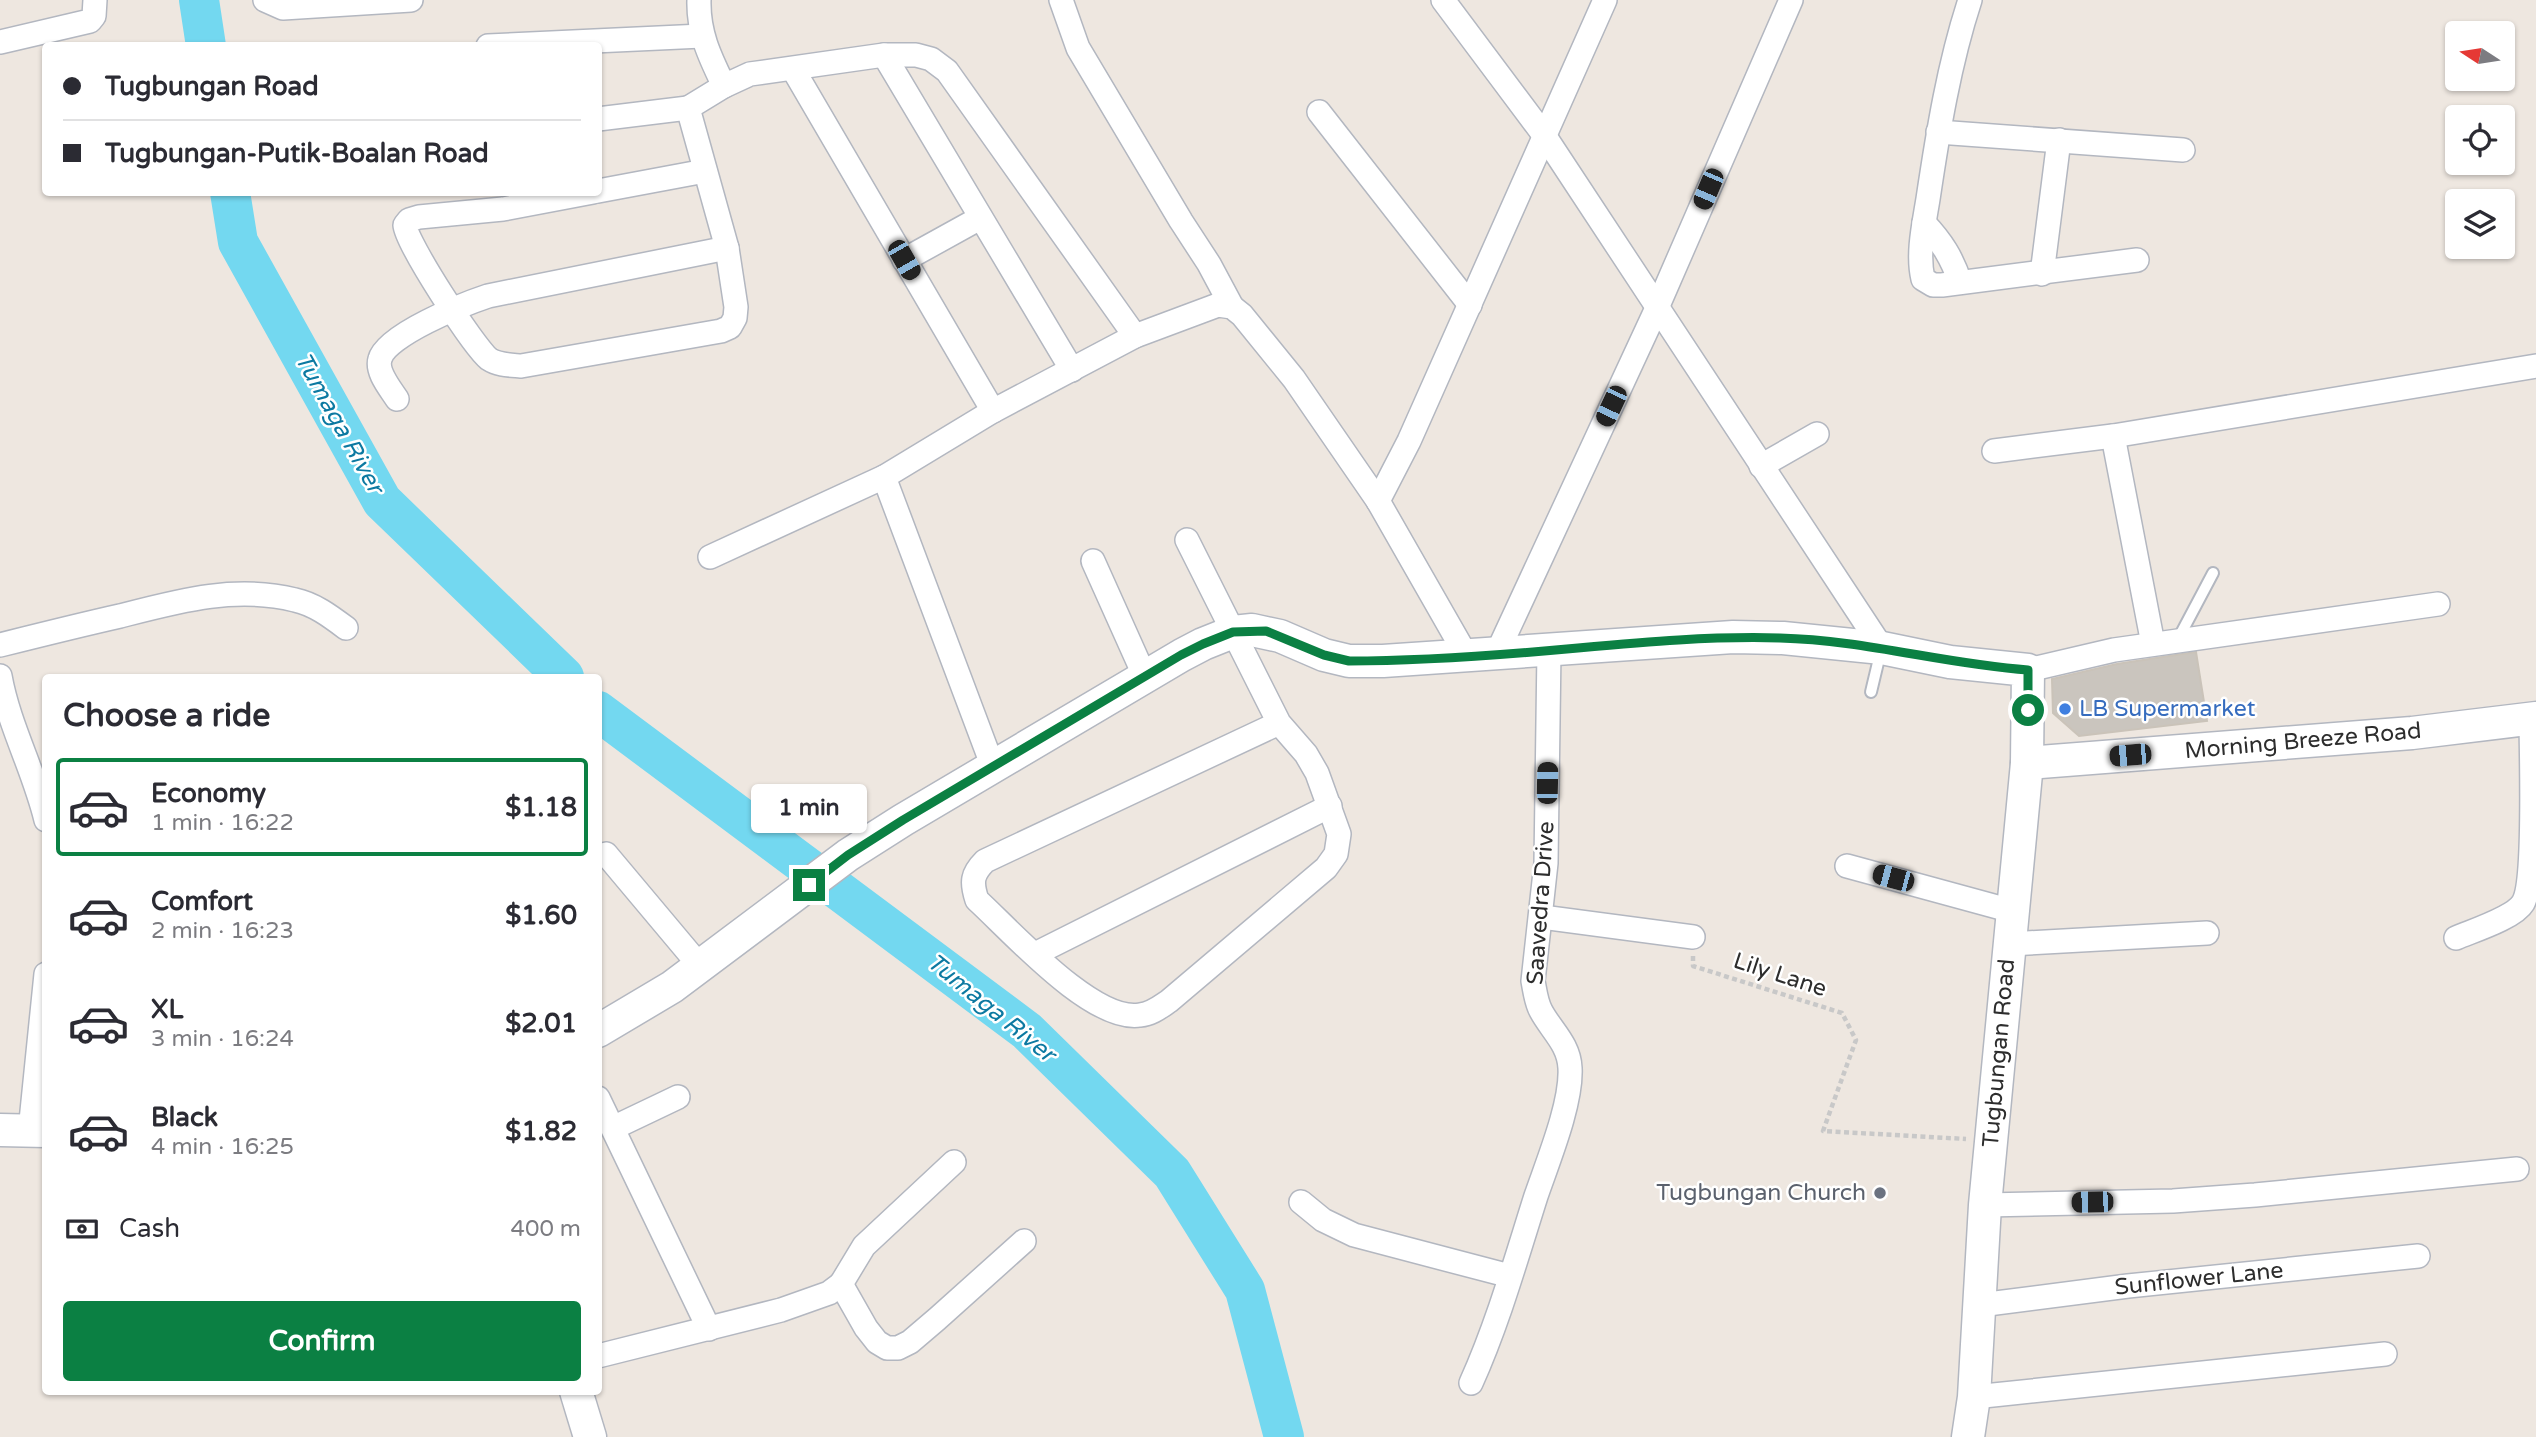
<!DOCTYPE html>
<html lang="en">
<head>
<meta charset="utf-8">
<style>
  body { margin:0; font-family:"Varela Round",sans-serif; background:#f7f7f7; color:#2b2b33; height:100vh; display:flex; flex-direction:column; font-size:26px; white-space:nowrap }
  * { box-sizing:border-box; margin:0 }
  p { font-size:23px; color:#7c7c81 }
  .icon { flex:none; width:38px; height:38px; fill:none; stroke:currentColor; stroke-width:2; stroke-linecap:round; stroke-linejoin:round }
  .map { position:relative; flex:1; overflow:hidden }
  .side { position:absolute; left:42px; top:674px; width:560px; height:721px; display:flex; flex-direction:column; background:#fff; border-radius:7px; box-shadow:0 2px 5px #0004 }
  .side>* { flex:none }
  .banner { position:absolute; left:42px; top:42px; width:560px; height:154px; border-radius:7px; box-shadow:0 2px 5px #0004; display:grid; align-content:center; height:154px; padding:0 21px; background:#fff }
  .needle { width:46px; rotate:282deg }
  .fabs { position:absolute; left:2445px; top:21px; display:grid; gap:14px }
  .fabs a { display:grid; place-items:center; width:70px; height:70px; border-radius:7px; background:#fff; box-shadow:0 2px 5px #0004; font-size:35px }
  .end { position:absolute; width:32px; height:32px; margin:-16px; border:9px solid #0b8043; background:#fff; box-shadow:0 0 0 4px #fff }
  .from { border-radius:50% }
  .bubble { position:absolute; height:49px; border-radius:7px; background:#fff; box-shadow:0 2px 5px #0004; font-size:23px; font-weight:700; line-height:49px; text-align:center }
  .car { position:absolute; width:21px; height:42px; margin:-21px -10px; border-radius:9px; box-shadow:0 0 5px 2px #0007; background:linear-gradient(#222 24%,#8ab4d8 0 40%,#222 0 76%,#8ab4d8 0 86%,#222 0) }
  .banner b { display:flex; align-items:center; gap:24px; height:66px; font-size:26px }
  .banner b+b { border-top:2px solid #e1e1e2 }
  .banner i { width:18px; height:18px; background:#2b2b33 }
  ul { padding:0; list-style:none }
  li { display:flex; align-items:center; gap:21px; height:98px; margin:0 14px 10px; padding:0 7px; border:4px solid transparent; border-radius:7px }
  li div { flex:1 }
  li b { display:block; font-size:26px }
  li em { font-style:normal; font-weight:700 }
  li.on { border-color:#0b8043 }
  li>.icon { width:63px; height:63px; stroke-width:1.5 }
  h2 { padding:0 21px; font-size:32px; line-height:84px }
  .pay { display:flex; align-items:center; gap:18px; height:77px; padding:0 21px; font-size:26px }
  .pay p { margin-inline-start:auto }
  .button { display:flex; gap:14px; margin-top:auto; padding:14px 21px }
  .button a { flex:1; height:80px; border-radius:7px; background:#0b8043; color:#fff; font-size:28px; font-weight:700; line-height:80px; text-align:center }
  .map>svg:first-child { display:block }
</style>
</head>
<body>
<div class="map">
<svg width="2536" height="1437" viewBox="0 0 2536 1437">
  <rect width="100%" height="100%" fill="#eee7e0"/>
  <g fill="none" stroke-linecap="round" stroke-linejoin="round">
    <g stroke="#73d8f0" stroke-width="40">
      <polyline points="199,0 206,46"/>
      <polyline points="230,192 238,242 382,501 564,677"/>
      <polyline points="598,711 1027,1031 1172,1173 1245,1290 1284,1437"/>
    </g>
  </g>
  <polygon fill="#cac5be" stroke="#cac3b9" stroke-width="2" points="2196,652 2207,721 2079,736 2053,713 2052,679 2117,664"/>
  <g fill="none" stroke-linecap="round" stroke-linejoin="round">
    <defs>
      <g id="lane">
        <polyline points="2177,641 2213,573"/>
        <polyline points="1871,692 1881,650"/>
      </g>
      <g id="street">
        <polyline points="265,0 283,8 411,0"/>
        <path d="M699,0C698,33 710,57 724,86L750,74L884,55H916L931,59L947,71L1135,336"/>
        <polyline points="1061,0 1078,48 1181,221 1209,264 1232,307"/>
        <polyline points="1443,0 1544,135 1882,648"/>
        <path d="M1970,0C1949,64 1938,132 1928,199C1924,224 1917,254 1923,279L1933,285H1942L2137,260"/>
        <polyline points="0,42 90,21 94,16 95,0"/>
        <polyline points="488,46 702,36"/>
        <polyline points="884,55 1072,370"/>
        <polyline points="793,69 993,411"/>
        <polyline points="1319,112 1470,305"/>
        <polyline points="598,119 688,108"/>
        <polyline points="1938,132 2183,150"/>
        <polyline points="598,191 705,171"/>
        <path d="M593,192L503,209L419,217L409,220L405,225C406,243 474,347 489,359C498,365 510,365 521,366L721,331L730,327L735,318L736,307L727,248L688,108L724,86"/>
        <path d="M1924,223C1942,242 1952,258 1960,282"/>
        <polyline points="904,260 980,218"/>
        <polyline points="2042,274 2059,140"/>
        <path d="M397,399C390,388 376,372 380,359C386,335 464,304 488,296L727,248"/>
        <polyline points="2113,436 2153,644"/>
        <polyline points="1994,451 2113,436 2536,366"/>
        <polyline points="1761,466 1817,434"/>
        <polyline points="884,477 993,411 1135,336 1218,305 1232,307 1242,315 1294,379 1378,501 1466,655"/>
        <polyline points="1378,501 1409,441 1605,0"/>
        <path d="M1187,540L1279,723L1306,754L1317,773L1339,834L1336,854L1326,868L1169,1001C1160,1007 1152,1014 1140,1015C1093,1023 1011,931 977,900C971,882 972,874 985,861L1279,723"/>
        <polyline points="710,557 884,477 993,767"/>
        <polyline points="1093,561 1145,677"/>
        <path d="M0,645C40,635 80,625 120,616C178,601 235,585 295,600C314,604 330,616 346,628"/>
        <polyline points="1497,653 1657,308 1791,0"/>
        <polyline points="2028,670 2114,650 2438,604"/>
        <path d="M0,676C9,726 34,770 46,820"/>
        <polyline points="606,854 700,966"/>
        <polyline points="1847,866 2012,911"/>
        <polyline points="1542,917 1693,937"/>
        <path d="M2456,938C2472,931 2514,918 2523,903C2536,882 2531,751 2531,719"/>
        <polyline points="2009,944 2207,933"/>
        <polyline points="1035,954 1330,806"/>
        <polyline points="598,1098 709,1329"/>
        <polyline points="613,1128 678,1097"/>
        <polyline points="30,1131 46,974"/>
        <polyline points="1301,1202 1323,1220 1354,1235 1510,1276"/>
        <polyline points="1985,1205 2173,1201 2255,1195 2517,1169"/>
        <polyline points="841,1284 864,1246 954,1162"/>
        <polyline points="1980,1305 2128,1286 2418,1256"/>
        <polyline points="598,1356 781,1310 829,1293 841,1284 866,1328 877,1342 887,1348 898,1348 910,1342 937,1319 1024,1241"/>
        <path d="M1471,1383C1498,1323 1516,1259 1536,1196C1548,1161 1572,1103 1570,1068C1569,1044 1551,1030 1541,1011C1536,1002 1535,991 1533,981L1546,863L1549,650"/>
        <polyline points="1974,1397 2385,1354"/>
      </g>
      <g id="secondary">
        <polyline points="2027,763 2412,733 2536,718"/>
        <polyline points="598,1031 672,987 848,855 903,820 1182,655 1203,644 1233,632 1252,630 1280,636 1324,655 1349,661 1383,661 1733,637 1783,638 1882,648 1950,662 2028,670 2027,763 1985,1205 1974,1397 1968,1437"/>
        <polyline points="0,1130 46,1131"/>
        <polyline points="576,1391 590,1437"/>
      </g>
    </defs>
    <use href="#lane" stroke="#b3b7c0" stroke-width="14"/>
    <use href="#street" stroke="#b3b7c0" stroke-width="26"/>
    <use href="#secondary" stroke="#b3b7c0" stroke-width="35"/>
    <polyline stroke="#c8c8c8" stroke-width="4.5" stroke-dasharray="5 3.5" stroke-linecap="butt" points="1693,956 1693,966 1842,1013 1856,1040 1823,1131 1966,1139"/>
    <use href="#lane" stroke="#fff" stroke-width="10"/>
    <use href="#street" stroke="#fff" stroke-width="23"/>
    <use href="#secondary" stroke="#fff" stroke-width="32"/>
  </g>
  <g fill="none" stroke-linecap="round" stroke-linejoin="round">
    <path stroke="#0b8043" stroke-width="9" d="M809,885L848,855L903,820L1181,655L1203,644L1233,632L1266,631L1324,655L1349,661C1425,661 1502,655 1578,648C1645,642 1712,636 1780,638C1864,640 1944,664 2028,670V710"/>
  </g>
  <circle fill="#3f7fe0" stroke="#fff" stroke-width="2.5" cx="2065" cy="709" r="7"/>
  <circle fill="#6b7280" stroke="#fff" stroke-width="2.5" cx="1880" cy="1193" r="7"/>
  <g text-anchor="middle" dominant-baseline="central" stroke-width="5" stroke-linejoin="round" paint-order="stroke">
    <g font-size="23" fill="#366cbe" stroke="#fff" text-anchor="start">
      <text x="2079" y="709">LB Supermarket</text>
    </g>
    <g font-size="23" fill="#2d2d2d" stroke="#fff">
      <text transform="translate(2303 741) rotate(-5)">Morning Breeze Road</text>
      <text transform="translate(1541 903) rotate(-86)">Saavedra Drive</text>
      <text transform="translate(1780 975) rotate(18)">Lily Lane</text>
      <text transform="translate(1999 1053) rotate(-85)">Tugbungan Road</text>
      <text transform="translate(2199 1279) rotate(-6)">Sunflower Lane</text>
    </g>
    <g font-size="23" fill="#5b616d" stroke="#fff" text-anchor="end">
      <text x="1866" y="1193">Tugbungan Church</text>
    </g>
    <g font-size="24" font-style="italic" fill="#0c79a1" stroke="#fff">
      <text transform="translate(339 423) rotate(61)">Tumaga River</text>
      <text transform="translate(991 1008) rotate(39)">Tumaga River</text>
    </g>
  </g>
</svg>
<div class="fabs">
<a><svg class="needle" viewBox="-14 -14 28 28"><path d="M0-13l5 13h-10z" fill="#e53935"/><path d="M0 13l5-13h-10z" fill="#7c7c81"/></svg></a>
<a><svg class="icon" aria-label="locate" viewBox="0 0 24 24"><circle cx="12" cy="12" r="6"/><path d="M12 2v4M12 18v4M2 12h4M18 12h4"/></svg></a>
<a><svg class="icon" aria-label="layers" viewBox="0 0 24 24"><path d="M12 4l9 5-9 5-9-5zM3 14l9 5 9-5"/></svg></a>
</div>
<i class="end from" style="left:2028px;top:710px"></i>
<i class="end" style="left:809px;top:885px"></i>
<div class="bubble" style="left:751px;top:784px;width:116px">1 min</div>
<i class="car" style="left:1708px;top:189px;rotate:203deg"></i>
<i class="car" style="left:904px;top:260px;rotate:150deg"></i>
<i class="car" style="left:1611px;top:406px;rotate:205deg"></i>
<i class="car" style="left:2130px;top:755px;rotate:265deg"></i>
<i class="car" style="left:1547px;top:783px;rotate:1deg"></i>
<i class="car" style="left:1893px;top:878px;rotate:285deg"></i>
<i class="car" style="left:2092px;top:1202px;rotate:269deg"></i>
<div class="banner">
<b><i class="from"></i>Tugbungan Road</b>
<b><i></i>Tugbungan-Putik-Boalan Road</b>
</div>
<section class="side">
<h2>Choose a ride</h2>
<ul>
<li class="on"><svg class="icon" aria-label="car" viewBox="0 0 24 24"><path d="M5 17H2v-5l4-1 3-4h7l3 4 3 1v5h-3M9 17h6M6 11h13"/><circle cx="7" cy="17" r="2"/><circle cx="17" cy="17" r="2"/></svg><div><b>Economy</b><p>1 min · 16:22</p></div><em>$1.18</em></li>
<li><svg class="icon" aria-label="car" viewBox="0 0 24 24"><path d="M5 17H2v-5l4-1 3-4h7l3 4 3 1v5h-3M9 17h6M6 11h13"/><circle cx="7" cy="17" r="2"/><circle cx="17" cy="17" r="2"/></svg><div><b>Comfort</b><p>2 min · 16:23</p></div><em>$1.60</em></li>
<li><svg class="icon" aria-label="car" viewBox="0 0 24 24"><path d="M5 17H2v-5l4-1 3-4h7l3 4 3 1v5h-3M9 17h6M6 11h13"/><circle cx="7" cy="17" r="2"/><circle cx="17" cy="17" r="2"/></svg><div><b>XL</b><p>3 min · 16:24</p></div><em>$2.01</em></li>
<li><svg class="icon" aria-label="car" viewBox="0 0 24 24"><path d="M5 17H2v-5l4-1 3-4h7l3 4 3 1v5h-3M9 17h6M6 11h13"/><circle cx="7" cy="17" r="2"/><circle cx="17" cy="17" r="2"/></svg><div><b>Black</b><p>4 min · 16:25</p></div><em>$1.82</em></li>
</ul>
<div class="pay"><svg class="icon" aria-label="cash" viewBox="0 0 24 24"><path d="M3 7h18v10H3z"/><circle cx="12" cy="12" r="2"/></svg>Cash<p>400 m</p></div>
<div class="button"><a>Confirm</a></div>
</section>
</div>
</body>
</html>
